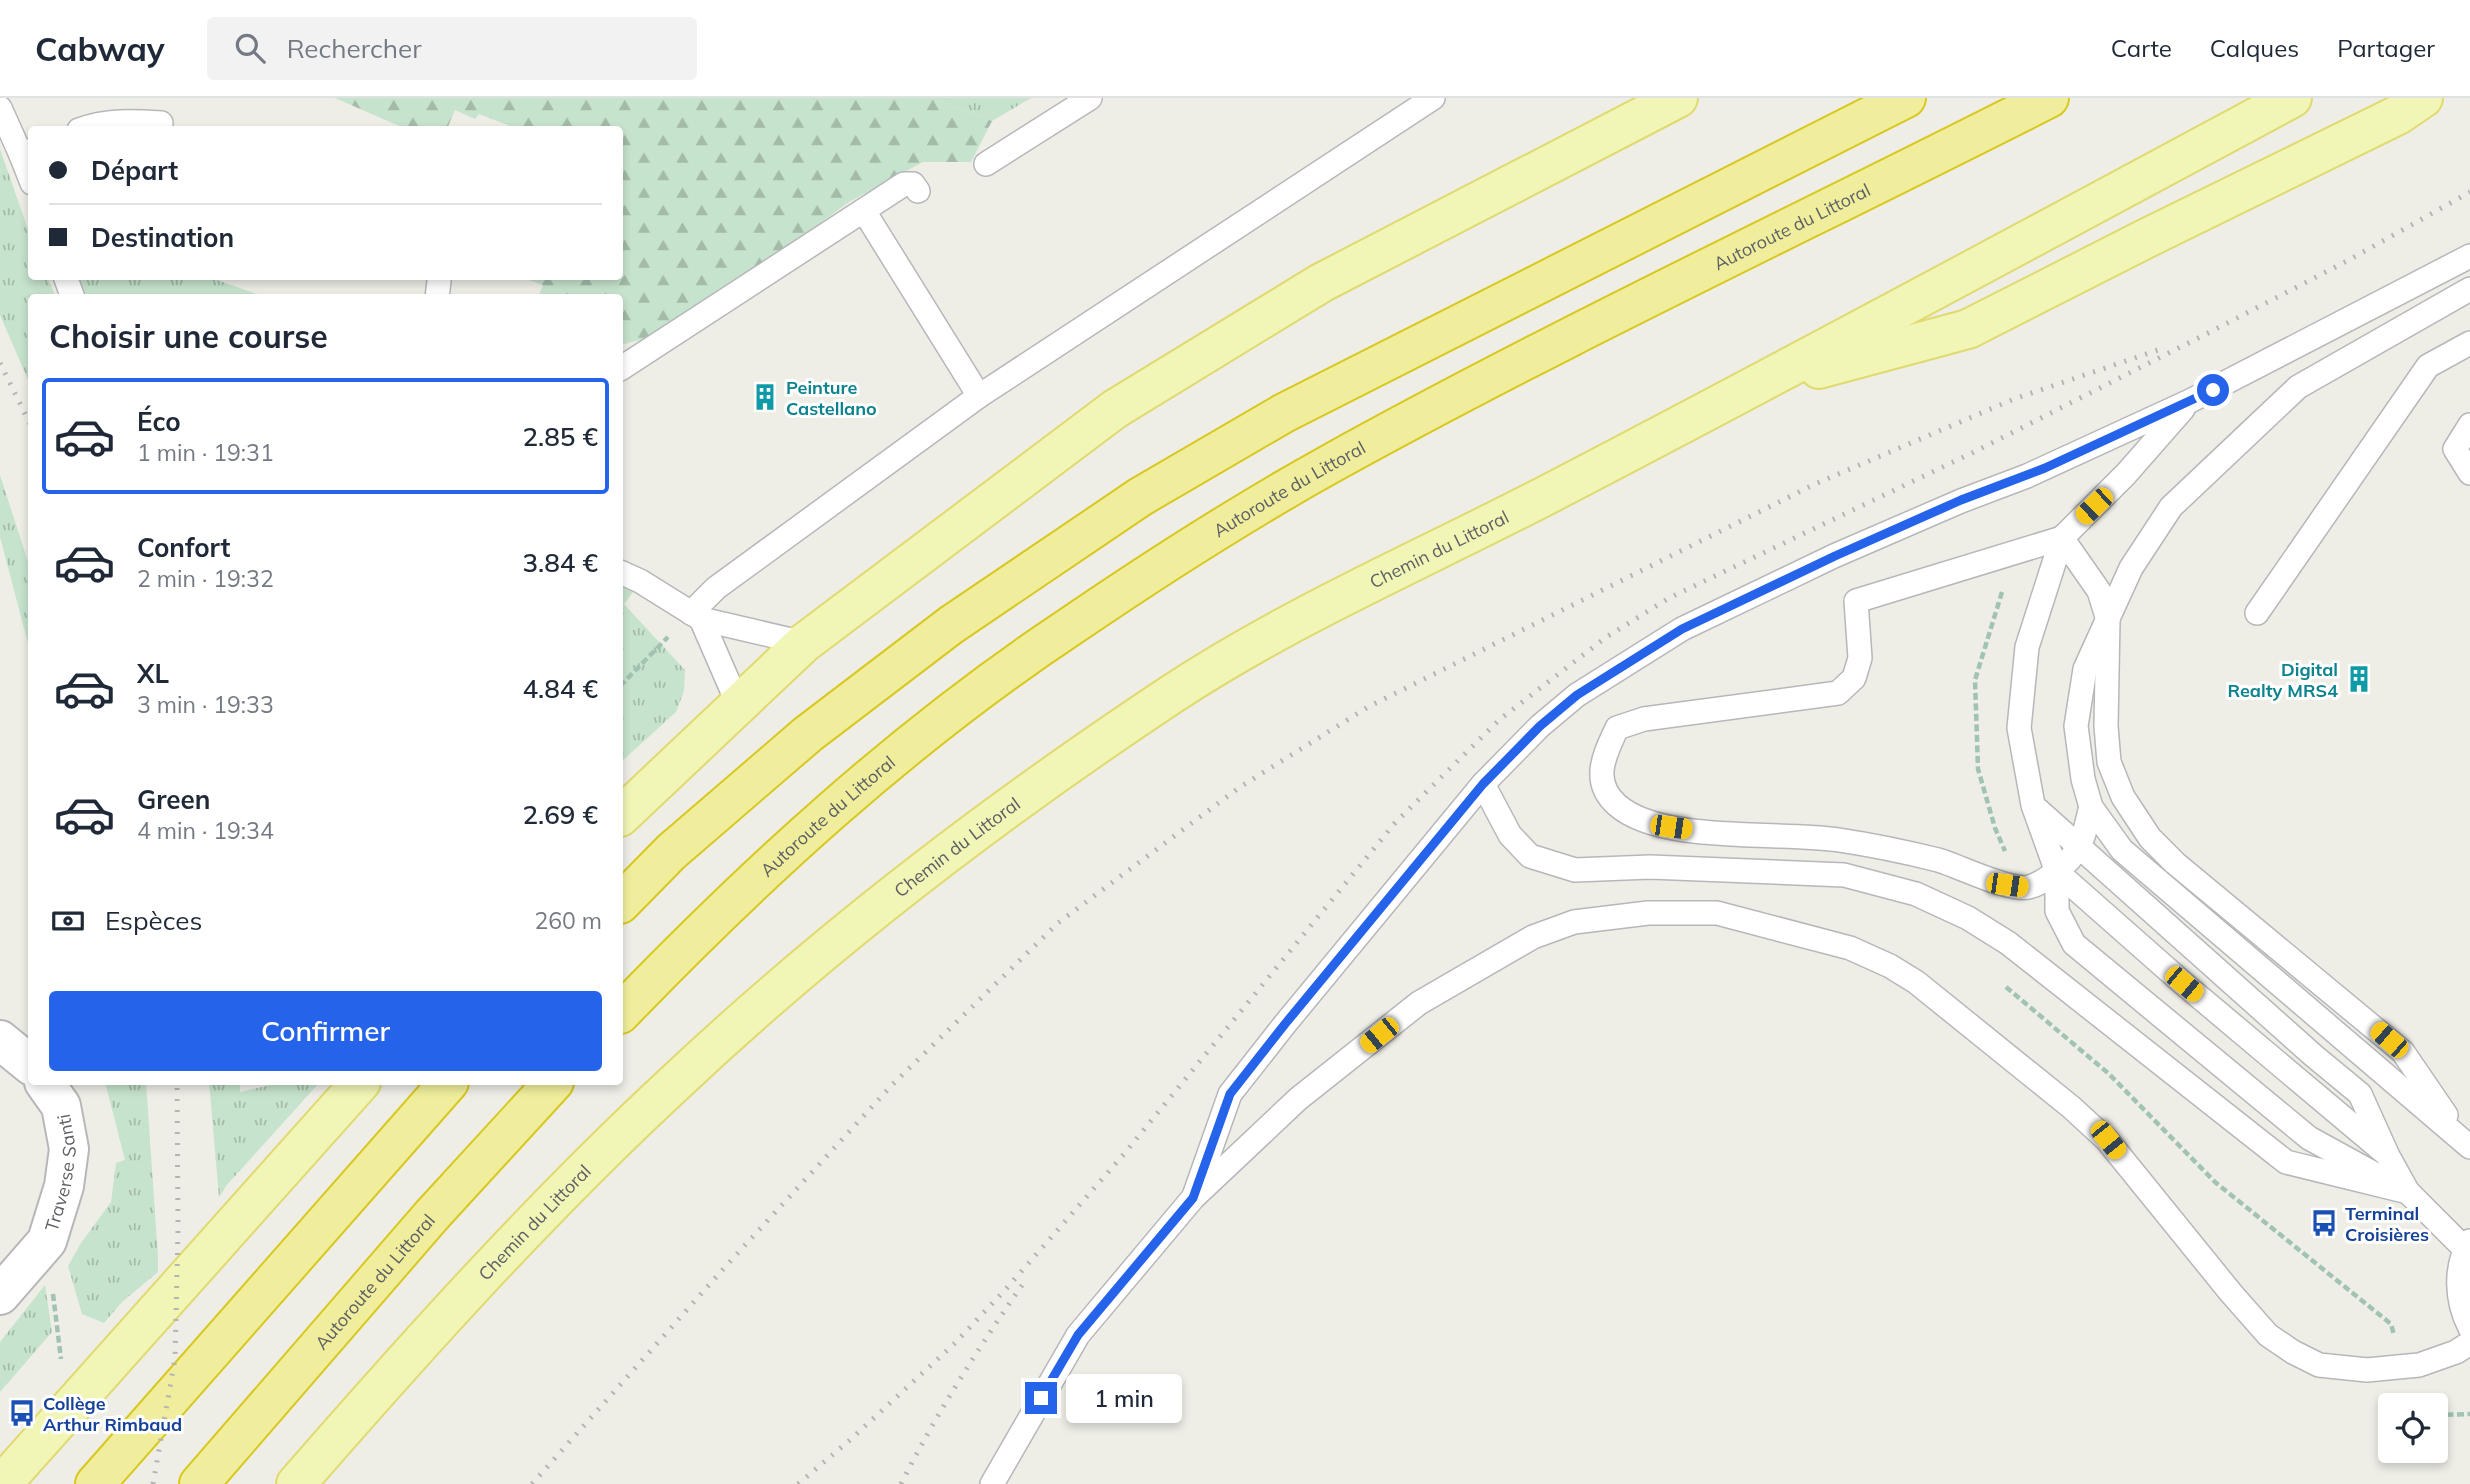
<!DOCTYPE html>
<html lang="fr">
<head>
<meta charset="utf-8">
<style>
  body { margin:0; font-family:Mulish,sans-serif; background:#f2f2f3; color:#1f2937; height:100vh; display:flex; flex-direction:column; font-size:26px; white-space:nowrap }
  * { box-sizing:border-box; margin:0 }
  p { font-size:23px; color:#747a83 }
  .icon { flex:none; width:38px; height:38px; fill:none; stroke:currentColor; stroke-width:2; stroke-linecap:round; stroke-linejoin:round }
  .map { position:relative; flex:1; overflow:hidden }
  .side { position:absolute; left:28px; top:196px; width:595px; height:791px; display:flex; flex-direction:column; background:#fff; border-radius:7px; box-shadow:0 4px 10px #0003 }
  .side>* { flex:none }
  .top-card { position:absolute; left:28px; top:28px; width:595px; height:154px; border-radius:7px; box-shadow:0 4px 10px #0003; display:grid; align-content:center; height:154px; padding:0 21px; background:#fff }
  .fabs { position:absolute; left:2378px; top:1295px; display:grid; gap:14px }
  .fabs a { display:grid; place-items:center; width:70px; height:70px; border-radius:7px; background:#fff; box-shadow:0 4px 10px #0003; font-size:35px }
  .end { position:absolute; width:32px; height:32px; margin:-16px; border:9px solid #2563eb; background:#fff; box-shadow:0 0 0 4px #fff }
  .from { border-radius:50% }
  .bubble { position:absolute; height:49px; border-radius:7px; background:#fff; box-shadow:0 4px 10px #0003; font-size:23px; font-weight:600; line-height:49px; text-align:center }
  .car { position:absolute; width:21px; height:42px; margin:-21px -10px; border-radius:9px; box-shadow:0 0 5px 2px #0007; background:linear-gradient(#f5c518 24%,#345 0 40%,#f5c518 0 76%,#345 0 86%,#f5c518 0) }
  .top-card b { display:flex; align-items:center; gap:24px; height:66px; font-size:26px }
  .top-card b+b { border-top:2px solid #e0e1e3 }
  .top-card i { width:18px; height:18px; background:#1f2937 }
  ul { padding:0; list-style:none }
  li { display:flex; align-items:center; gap:21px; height:116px; margin:0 14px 10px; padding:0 7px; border:4px solid transparent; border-radius:7px }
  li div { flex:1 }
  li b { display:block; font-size:26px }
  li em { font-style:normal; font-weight:600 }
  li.selected { border-color:#2563eb }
  li>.icon { width:63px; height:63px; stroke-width:1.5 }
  h2 { padding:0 21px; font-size:32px; line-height:84px }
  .pay { display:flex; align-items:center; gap:18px; height:77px; padding:0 21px; font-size:26px }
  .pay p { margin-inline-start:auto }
  .cta { display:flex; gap:14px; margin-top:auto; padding:14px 21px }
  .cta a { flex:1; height:80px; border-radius:7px; background:#2563eb; color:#fff; font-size:28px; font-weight:600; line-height:80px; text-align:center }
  header { display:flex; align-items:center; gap:42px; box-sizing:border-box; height:98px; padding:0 35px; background:#fff; border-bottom:2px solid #e0e1e3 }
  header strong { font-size:33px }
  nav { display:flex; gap:38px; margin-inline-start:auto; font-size:24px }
  .search { width:490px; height:63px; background:#f2f2f3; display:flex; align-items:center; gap:18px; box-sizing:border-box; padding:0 24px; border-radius:7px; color:#747a83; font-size:26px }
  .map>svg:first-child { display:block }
</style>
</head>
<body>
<header>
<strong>Cabway</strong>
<div class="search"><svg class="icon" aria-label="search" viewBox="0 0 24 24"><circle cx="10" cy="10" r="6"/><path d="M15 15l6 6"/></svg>Rechercher</div>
<nav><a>Carte</a><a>Calques</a><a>Partager</a></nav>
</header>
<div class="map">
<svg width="2470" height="1386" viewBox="0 0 2470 1386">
  <defs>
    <pattern id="grass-tufts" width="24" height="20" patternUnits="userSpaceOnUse" patternTransform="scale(1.75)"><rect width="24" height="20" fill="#c6e3cd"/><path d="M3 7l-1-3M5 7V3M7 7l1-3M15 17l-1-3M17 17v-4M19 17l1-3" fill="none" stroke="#a4bbaa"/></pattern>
    <pattern id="forest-firs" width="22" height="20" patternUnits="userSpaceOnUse" patternTransform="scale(1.75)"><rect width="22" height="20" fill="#c6e3cd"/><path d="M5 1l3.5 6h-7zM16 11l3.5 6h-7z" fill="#a4bbaa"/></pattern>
  </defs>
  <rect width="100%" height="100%" fill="#eeeee7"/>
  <g fill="url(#grass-tufts)">
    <polygon points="931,0 1031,0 992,23"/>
    <polygon points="0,51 31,140 32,178 47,179 56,199 32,200 31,289 0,217"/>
    <polygon points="79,179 209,179 265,199 85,199"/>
    <polygon points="0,377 31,473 31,557 0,439"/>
    <polygon points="620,487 634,493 624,506 685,572 684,593 676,614 620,665"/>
    <polygon points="105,984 146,984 158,1158 158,1174 122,1204 104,1225 82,1216 68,1168 81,1145 111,1104 116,1065 125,1062"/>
    <polygon points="209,984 240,984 240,994 270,987 274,984 320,984 226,1088 219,1099"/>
    <polygon points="45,1187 52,1234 0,1294 0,1244"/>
  </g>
  <polygon fill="url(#forest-firs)" points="335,0 931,0 992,23 971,64 923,64 849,104 672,234 620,247 620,200 538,199 543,187 520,179 620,178 620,32 518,31 479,16 475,21 455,12 447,31 406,31"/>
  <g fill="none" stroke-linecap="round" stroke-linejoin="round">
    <defs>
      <g id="lane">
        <polyline points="0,10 21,57"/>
        <path d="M79,32C106,22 133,23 161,25"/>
        <polyline points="32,52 21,57 32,85"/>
        <polyline points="986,66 1090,0"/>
        <polyline points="864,113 979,298"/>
        <polyline points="65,178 73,200"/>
        <polyline points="2470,191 2298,289 2171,409 2131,470 2085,571 2076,628 2083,681 2091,709 2122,752 2470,1049"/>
        <polyline points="437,200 439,183"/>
        <polyline points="620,271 904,86 913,86 918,93"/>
        <polyline points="2183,311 2126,376 2062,440 2027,549 2019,630 2033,707 2057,774 2057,813 2074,846 2309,1040 2380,1079"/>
        <polyline points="2470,327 2455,351 2470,375"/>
        <path d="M2062,440L1856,503L1860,560L1854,580L1838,595L1644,621L1617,630C1605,656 1590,683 1617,707C1661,746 1780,733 1839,742C1872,747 1906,754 1938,762C1959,768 2010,794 2029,789C2045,785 2070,764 2078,750C2085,739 2087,722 2091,709"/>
        <polyline points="2062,440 2099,493 2108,522 2106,628 2109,664 2123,699 2150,740 2175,765 2403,954 2446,1017"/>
        <polyline points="620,474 640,483 701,521 804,545"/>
        <polyline points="691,515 716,490 979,298 1433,0"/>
        <polyline points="2257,515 2428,268 2470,245"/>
        <polyline points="701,521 738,606"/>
        <polyline points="2038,712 2314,958 2360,996 2388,1058 2408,1094 2465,1151"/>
        <polyline points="2057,774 2184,886 2384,1054"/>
        <polyline points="2408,1094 2286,1064 2008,845 1968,820 1916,796 1844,777 1650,769 1575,772 1530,758 1510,737 1483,686 1540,628 1577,597 1682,531 1834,458 1961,403 2027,378 2190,303 2470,158"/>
        <polyline points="1194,1098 1230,996 1285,926 1483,686"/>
        <path d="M2470,1143C2454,1169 2456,1203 2470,1230"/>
        <polyline points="992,1386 1078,1237 1193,1100 1298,1001 1419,905 1533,839 1574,824 1648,815 1717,815 1850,850 1890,868 1916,884 2071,1009 2107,1042 2231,1195 2268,1237 2293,1254 2319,1267 2367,1272 2419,1267 2456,1254 2470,1245"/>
      </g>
      <g id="street">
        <polyline points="0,942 32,968"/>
        <path id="s1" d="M0,1197L47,1143L64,1088L69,1051L61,1008L44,984"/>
      </g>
      <g id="primary">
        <polyline points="1819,271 1968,231 2147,140 2398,17 2423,0"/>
        <polyline points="620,719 804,545 1115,311 1321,185 1678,0"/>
        <polyline points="2,1386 361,984"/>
        <path id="s2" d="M296,1386C418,1246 541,1109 677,983C830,839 997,712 1172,596C1295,515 1433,457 1564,388C1808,261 2050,130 2292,0"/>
      </g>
      <g id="highway">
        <polyline points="620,806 671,754 808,636 951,527 1140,399 1284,315 1906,0"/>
        <path id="s3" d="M620,916C756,775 904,639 1068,530C1153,472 1240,416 1330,366C1565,236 1809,122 2049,0"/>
        <polyline points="95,1386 449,984"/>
        <path id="s4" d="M199,1386L432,1117L554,984"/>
      </g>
    </defs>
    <use href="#lane" stroke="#b7b7bb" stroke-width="26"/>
    <use href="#street" stroke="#b7b7bb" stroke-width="42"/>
    <use href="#primary" stroke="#e0da6e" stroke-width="42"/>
    <use href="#highway" stroke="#d8c81d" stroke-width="42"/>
    <g stroke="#a0c3b2" stroke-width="4.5" stroke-dasharray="7 3.5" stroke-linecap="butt">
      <polyline points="2002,494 1975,582 1978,671 1995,730 2005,753"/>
      <polyline points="620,588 668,539"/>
      <polyline points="2006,889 2108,975 2215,1084 2391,1226 2394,1237"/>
      <polyline points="53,1196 61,1261"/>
      <polyline points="2436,1317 2470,1316"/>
    </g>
    <use href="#lane" stroke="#fff" stroke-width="23"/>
    <use href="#street" stroke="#fff" stroke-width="38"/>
    <use href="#primary" stroke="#f1f5b5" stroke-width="38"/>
    <use href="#highway" stroke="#f0ee9c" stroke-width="38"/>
    <g stroke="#b4b4b5" stroke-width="5" stroke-dasharray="2 9" stroke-linecap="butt">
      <polyline points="0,265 32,330"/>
      <polyline points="153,1386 175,1261 178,1132 177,984"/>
      <polyline points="532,1386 725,1169 892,987 1058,825 1240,689 1368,609 1815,386 2014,301 2158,252"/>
      <polyline points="798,1386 850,1342 954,1246 1006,1191 1124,1056 1394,726 1499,622 1605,540 1669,500 1972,355 2208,235 2349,162 2470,94"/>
      <path d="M901,1386C937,1314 981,1246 1027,1180"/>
    </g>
  </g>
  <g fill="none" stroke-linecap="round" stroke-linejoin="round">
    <polyline stroke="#2563eb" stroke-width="9" points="1041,1300 1078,1237 1193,1100 1230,996 1285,926 1483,686 1540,628 1577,597 1682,531 1835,458 1961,402 2045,370 2213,292"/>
  </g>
  <defs>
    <symbol id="building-bare" viewBox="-9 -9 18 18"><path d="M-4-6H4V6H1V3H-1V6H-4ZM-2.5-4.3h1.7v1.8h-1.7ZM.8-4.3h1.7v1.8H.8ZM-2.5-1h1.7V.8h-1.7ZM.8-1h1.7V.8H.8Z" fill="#0f9aa8" stroke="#fff" stroke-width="2.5" paint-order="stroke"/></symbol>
    <symbol id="bus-bare" viewBox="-9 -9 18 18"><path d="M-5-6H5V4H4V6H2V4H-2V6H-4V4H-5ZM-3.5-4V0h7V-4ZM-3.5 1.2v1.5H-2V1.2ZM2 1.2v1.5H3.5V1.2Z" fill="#1a4fb4" stroke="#fff" stroke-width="2.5" paint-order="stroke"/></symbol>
  </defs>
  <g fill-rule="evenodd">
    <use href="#building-bare" x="746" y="280" width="38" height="38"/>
    <use href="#building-bare" x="2340" y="562" width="38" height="38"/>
    <use href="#bus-bare" x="2305" y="1106" width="38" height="38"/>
    <use href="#bus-bare" x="3" y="1296" width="38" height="38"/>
  </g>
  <g text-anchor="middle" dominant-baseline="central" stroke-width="6" stroke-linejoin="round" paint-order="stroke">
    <g font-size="18" fill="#5e6065" stroke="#fff">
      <text stroke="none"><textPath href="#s3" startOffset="1421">Autoroute du Littoral</textPath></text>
      <text stroke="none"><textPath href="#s3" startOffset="854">Autoroute du Littoral</textPath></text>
      <text stroke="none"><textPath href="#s2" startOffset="1488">Chemin du Littoral</textPath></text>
      <text stroke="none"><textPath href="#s3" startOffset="287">Autoroute du Littoral</textPath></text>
      <text stroke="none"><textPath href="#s2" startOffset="920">Chemin du Littoral</textPath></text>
      <text stroke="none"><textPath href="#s1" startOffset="142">Traverse Santi</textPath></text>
      <text stroke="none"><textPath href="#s2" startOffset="354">Chemin du Littoral</textPath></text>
      <text stroke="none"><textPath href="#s4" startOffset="268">Autoroute du Littoral</textPath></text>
    </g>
    <g font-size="18" font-weight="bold" fill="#0d838f" stroke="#fff" text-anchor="start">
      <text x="786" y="289">Peinture<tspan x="786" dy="21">Castellano</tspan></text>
      <text x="2338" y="571" text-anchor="end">Digital<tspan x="2338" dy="21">Realty MRS4</tspan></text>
    </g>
    <g font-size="18" font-weight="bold" fill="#164399" stroke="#fff" text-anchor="start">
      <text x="2345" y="1115">Terminal<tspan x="2345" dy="21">Croisières</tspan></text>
      <text x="43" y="1305">Collège<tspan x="43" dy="21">Arthur Rimbaud</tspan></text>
    </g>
  </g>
</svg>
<div class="fabs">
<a><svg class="icon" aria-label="locate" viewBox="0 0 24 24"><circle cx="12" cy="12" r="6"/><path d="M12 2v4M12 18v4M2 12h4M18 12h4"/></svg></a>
</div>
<i class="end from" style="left:2213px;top:292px"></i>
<i class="end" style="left:1041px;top:1300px"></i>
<div class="bubble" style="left:1066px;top:1276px;width:116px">1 min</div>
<i class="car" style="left:2094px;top:408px;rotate:226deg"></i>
<i class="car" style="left:1671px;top:729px;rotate:98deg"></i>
<i class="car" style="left:2007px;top:787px;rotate:98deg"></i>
<i class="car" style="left:2184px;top:886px;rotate:130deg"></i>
<i class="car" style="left:1379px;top:937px;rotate:231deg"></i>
<i class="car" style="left:2389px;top:942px;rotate:311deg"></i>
<i class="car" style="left:2108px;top:1042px;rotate:141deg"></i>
<div class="top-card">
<b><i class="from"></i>Départ</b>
<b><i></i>Destination</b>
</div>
<section class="side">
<h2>Choisir une course</h2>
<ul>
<li class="selected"><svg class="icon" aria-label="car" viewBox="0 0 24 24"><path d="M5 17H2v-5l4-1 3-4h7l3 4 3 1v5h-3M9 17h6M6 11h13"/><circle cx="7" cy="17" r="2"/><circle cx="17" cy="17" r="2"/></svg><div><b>Éco</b><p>1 min · 19:31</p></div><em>2.85 €</em></li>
<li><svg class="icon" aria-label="car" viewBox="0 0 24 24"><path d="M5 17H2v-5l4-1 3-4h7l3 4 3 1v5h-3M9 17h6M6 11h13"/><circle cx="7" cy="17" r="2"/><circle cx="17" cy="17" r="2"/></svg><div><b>Confort</b><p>2 min · 19:32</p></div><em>3.84 €</em></li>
<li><svg class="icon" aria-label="car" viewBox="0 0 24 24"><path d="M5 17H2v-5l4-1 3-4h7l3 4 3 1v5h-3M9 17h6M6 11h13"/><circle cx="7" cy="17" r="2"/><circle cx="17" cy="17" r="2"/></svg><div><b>XL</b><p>3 min · 19:33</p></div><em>4.84 €</em></li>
<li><svg class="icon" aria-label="car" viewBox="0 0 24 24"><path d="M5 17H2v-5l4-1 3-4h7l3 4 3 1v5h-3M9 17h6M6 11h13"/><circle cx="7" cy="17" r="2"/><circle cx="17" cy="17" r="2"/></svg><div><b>Green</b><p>4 min · 19:34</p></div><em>2.69 €</em></li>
</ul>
<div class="pay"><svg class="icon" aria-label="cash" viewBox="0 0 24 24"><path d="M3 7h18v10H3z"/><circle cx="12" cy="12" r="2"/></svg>Espèces<p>260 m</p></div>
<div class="cta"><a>Confirmer</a></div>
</section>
</div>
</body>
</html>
